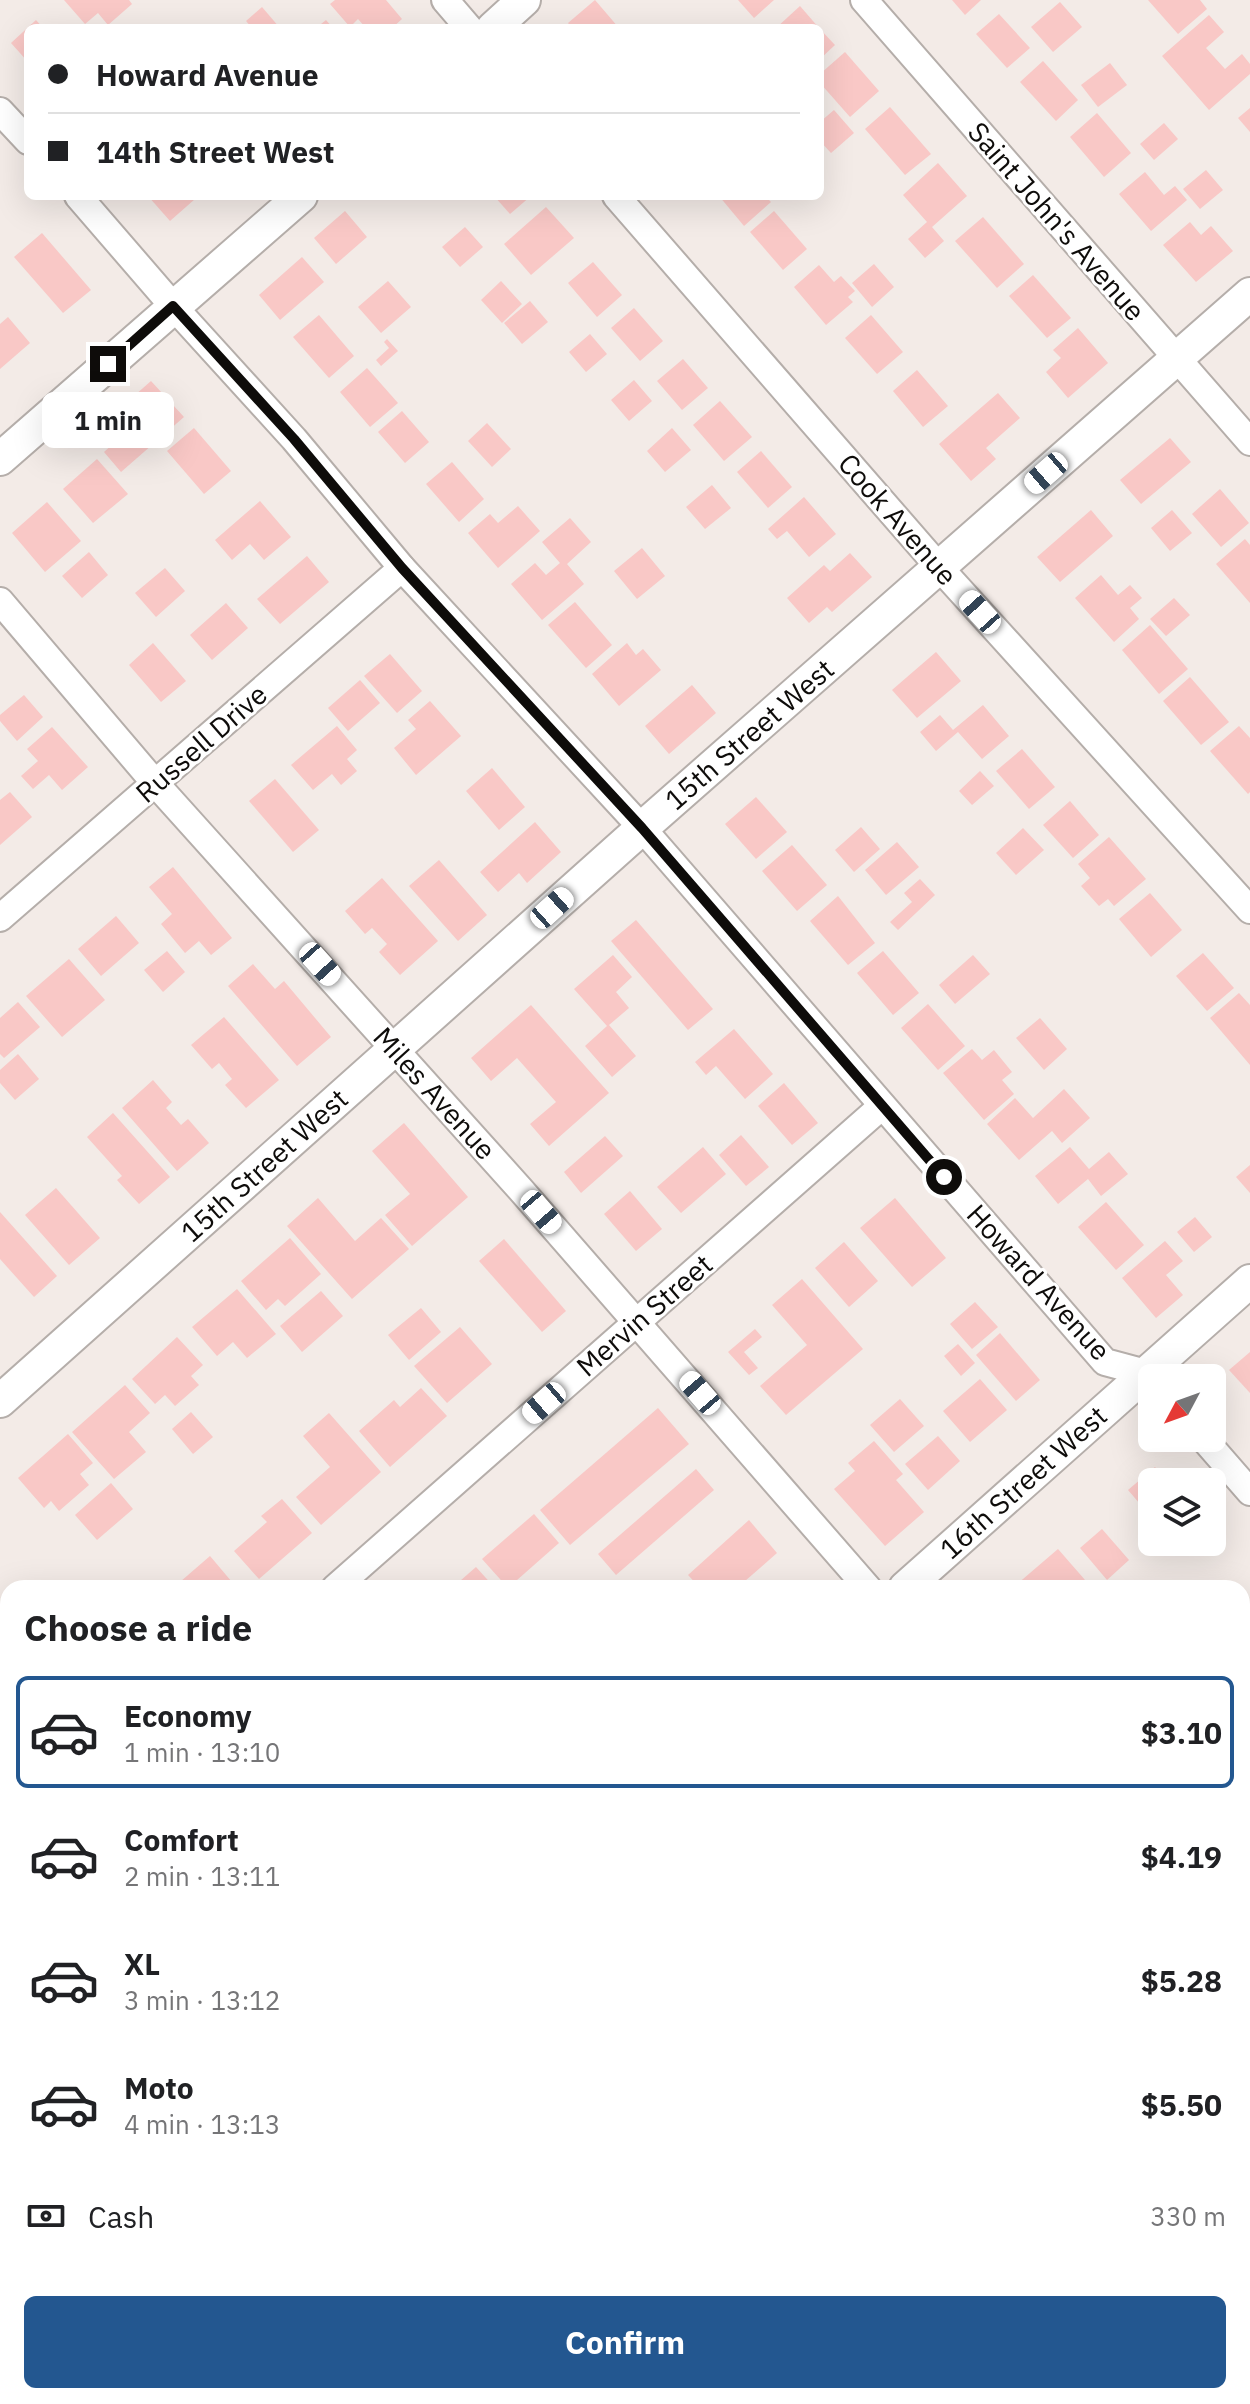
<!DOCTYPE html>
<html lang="en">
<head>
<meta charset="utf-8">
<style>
  body { margin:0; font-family:"IBM Plex Sans",sans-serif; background:#f6f6f6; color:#202124; height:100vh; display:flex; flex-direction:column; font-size:30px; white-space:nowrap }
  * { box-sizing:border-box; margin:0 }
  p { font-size:26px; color:#757577 }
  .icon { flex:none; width:44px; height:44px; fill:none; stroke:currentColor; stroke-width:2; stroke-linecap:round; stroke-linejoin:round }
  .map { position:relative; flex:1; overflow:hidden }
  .sheet { position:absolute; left:0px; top:1580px; width:1250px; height:824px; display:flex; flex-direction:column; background:#fff; border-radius:24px 24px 0 0; box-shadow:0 8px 32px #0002 }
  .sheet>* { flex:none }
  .hud { position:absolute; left:24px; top:24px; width:800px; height:176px; border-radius:12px; box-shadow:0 8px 32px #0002; display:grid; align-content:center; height:176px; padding:0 24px; background:#fff }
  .needle { width:52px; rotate:229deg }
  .buttons { position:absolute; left:1138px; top:1364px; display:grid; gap:16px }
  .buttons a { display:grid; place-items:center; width:88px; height:88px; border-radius:12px; background:#fff; box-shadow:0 8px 32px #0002; font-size:40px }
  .end { position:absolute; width:36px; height:36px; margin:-18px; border:10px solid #0e0c0a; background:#fff; box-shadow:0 0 0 4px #fff }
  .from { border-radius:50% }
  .bubble { position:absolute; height:56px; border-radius:12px; background:#fff; box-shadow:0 8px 32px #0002; font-size:26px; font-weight:800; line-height:56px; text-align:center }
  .car { position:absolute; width:24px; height:48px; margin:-24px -12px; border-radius:10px; box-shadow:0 0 6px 2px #0007; background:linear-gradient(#fff 24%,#345 0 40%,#fff 0 76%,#345 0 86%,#fff 0) }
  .hud b { display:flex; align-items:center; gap:28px; height:76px; font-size:30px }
  .hud b+b { border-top:2px solid #e0e0e0 }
  .hud i { width:20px; height:20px; background:#202124 }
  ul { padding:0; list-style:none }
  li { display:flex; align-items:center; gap:24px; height:112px; margin:0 16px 12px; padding:0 8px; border:4px solid transparent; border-radius:12px }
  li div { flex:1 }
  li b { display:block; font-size:30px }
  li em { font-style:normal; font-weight:800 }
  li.selected { border-color:#235790 }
  li>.icon { width:72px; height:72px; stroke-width:1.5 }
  h2 { padding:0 24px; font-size:36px; line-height:96px }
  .pay { display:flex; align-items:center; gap:20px; height:88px; padding:0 24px; font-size:30px }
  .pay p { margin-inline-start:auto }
  .button { display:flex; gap:16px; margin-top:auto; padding:16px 24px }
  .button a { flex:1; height:92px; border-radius:12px; background:#235790; color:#fff; font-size:32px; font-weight:800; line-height:92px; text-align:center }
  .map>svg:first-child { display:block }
</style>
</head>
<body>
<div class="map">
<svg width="1250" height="2404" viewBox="0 0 1250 2404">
  <rect width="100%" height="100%" fill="#f3ebe7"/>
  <polygon fill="#eadcd4" points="0,1975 8,1981 8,2375 0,2382"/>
  <g fill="#f9c8c6">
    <polygon points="64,0 129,0 132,4 108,25 98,13 85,24"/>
    <polygon points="335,0 386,0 402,19 392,28 366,28 358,19 350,27 330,4"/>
    <polygon points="595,0 619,28 572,28 568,23"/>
    <polygon points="738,0 774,0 754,18"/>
    <polygon points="952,0 981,0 965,15"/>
    <polygon points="1148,0 1200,0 1207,9 1178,34"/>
    <polygon points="1060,2 1082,27 1053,52 1031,27"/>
    <polygon points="800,6 819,28 776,28"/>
    <polygon points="262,7 280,28 252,28 246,21"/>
    <polygon points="999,14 1030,48 1007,68 976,34"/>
    <polygon points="1209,15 1224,32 1206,48 1225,69 1242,54 1250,64 1250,74 1209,110 1162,56"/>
    <polygon points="36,20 43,28 28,28 28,62 11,43"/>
    <polygon points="326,20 333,28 316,28"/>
    <polygon points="820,29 835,45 820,59"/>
    <polygon points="845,52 879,91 850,117 820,83 820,74"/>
    <polygon points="1043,61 1078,100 1056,121 1020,82"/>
    <polygon points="1110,63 1127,85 1098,107 1081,85"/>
    <polygon points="890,107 931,154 905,175 865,129"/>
    <polygon points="1250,108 1250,132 1238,118"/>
    <polygon points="834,110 854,133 831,153 820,141 820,122"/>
    <polygon points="1097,113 1131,153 1104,177 1070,137"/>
    <polygon points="1164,123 1178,139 1154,160 1140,144"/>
    <polygon points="938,163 967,196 932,227 944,241 925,258 908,239 927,222 903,195"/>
    <polygon points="1206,170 1223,190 1200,209 1183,189"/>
    <polygon points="1145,172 1164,195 1175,186 1187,200 1151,231 1119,194"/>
    <polygon points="148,196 193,196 195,199 170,221"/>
    <polygon points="494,196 531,196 510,214"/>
    <polygon points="719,196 765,196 771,202 744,226"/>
    <polygon points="546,207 574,238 531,275 504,244"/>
    <polygon points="345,211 367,237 336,264 314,238"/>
    <polygon points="774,211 807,249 783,270 750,232"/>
    <polygon points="983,217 1024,264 997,288 955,241"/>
    <polygon points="1190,222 1201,235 1211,226 1233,251 1196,282 1163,245"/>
    <polygon points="465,227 483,247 460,267 442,247"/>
    <polygon points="42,233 91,290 63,313 14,257"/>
    <polygon points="302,257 324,282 280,320 259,295"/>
    <polygon points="593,262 622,295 597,317 568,283"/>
    <polygon points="874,264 894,287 872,307 852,283"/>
    <polygon points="819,265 834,282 841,276 855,291 848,297 853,302 826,325 794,287"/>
    <polygon points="1033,275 1071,318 1047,338 1009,296"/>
    <polygon points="388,281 411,307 381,333 358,307"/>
    <polygon points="501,281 522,304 502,323 481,300"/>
    <polygon points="530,301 548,322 522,344 504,323"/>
    <polygon points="634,308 663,341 640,361 611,328"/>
    <polygon points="319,315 354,356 329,378 293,337"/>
    <polygon points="871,315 903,352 877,374 845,338"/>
    <polygon points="8,317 30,343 0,369 0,324"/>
    <polygon points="1078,328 1108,363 1068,398 1046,372 1061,358 1053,350"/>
    <polygon points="590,334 607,354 586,372 569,352"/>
    <polygon points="387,339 398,351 381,366 376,360 389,348 384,342"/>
    <polygon points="683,359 708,388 682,410 657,381"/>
    <polygon points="367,368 398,403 370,427 340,392"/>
    <polygon points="917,370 948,406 923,427 893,391"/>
    <polygon points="634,380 652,401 629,421 611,400"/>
    <polygon points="151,381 184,417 121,472 104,452 140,420 126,403"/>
    <polygon points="998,393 1020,418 986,448 996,459 971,481 939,444"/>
    <polygon points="720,401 752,437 724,461 693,425"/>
    <polygon points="402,411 429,442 405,463 378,432"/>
    <polygon points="487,423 511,449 492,467 468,441"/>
    <polygon points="194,428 231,471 204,494 167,451"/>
    <polygon points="672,428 691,450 665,472 647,451"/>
    <polygon points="1170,438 1191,462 1141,504 1120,480"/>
    <polygon points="761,451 792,487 768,508 737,472"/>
    <polygon points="97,459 128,494 93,523 63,489"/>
    <polygon points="452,462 484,499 459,522 426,484"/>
    <polygon points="712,485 731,508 705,529 686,507"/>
    <polygon points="1220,489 1249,523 1221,547 1192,514"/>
    <polygon points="804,497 836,534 809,557 787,531 777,539 768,529"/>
    <polygon points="260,501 291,537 264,560 250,544 232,560 215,540"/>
    <polygon points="47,502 81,541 45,572 12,533"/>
    <polygon points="518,506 540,531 498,568 468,533 490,514 498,523"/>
    <polygon points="1091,510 1113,536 1060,582 1037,557"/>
    <polygon points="1172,510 1192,533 1170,551 1151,528"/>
    <polygon points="570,518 591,542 567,564 584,584 542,620 511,584 535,563 546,575 560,563 542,542"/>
    <polygon points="1245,539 1250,545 1250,603 1216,564"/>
    <polygon points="642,548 665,576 637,599 614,571"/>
    <polygon points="89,552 108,575 82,598 62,576"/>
    <polygon points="850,553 872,577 832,612 827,607 809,623 787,598 824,565 830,571"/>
    <polygon points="307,556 329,582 280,624 257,599"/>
    <polygon points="165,568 185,591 156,617 135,593"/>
    <polygon points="1101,575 1118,595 1130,585 1142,598 1130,608 1139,619 1114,642 1075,598"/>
    <polygon points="1174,598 1190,615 1166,636 1150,619"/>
    <polygon points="575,602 612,645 586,668 548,625"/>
    <polygon points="226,603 248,628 212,660 190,635"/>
    <polygon points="1150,625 1188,669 1159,694 1122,650"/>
    <polygon points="153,643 186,681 161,702 129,665"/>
    <polygon points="627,643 636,655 643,649 661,670 619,706 592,674"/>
    <polygon points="936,652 961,681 917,718 892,690"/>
    <polygon points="390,654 422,691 397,713 364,676"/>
    <polygon points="1190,677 1229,722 1201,745 1163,701"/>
    <polygon points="360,680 380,703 348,731 328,708"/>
    <polygon points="692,685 716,713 669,754 645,726"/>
    <polygon points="24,695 43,717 17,741 0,721 0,715"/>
    <polygon points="430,701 461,736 416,775 394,748 416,729 408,720"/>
    <polygon points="983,705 1009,736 982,759 958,732 936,751 920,732 940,715 953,730"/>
    <polygon points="337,726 357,750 347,759 357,771 341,785 332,774 313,790 291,765"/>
    <polygon points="1239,726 1250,738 1250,792 1248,794 1210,751"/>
    <polygon points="52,727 88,767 62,790 49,775 33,789 21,776 38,761 27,749"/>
    <polygon points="1022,749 1055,787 1029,809 996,771"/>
    <polygon points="492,768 525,807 499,830 466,791"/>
    <polygon points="980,771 994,786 972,805 959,791"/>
    <polygon points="275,779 319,830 293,852 249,801"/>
    <polygon points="10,792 32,817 0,845 0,800"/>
    <polygon points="756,797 787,832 756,859 725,824"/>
    <polygon points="1070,801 1099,835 1073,858 1043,825"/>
    <polygon points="535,822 561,852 527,883 519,873 498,892 480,872"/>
    <polygon points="861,827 880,849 854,872 835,850"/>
    <polygon points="1023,828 1044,850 1016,875 996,853"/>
    <polygon points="1109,837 1146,879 1114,906 1108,899 1099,906 1081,886 1090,878 1078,864"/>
    <polygon points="897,842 919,867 886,895 865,870"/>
    <polygon points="792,845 827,885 797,911 762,871"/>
    <polygon points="439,860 487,915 458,941 409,886"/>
    <polygon points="173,867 232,938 211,955 199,941 185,953 161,924 172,914 149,887"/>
    <polygon points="382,878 438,941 400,975 379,952 387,944 372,928 365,934 345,911"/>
    <polygon points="920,879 935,895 898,930 890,922 912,902 904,893"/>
    <polygon points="1150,893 1182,930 1151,957 1119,919"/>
    <polygon points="838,896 875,943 848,965 810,921"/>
    <polygon points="116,916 139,943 101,976 78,949"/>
    <polygon points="636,920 713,1009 688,1030 611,941"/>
    <polygon points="167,951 185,972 163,992 144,970"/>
    <polygon points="883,951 919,993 893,1015 857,973"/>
    <polygon points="1203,953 1234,988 1207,1011 1176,976"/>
    <polygon points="613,955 632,977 616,992 629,1008 609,1025 636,1056 612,1077 585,1046 607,1026 574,989"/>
    <polygon points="973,955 990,974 955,1004 939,985"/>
    <polygon points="69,959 105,1000 62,1037 26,996"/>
    <polygon points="253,964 275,989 284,981 331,1037 297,1066 228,986"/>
    <polygon points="1239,993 1250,1005 1250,1065 1210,1018"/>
    <polygon points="18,1002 40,1027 4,1058 0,1054 0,1018"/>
    <polygon points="928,1004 965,1046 938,1070 901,1028"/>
    <polygon points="531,1005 609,1093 549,1146 530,1124 556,1102 517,1058 491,1081 471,1058"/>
    <polygon points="224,1017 279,1080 246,1108 225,1085 232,1079 219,1063 212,1069 191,1045"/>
    <polygon points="1040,1018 1067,1049 1044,1070 1016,1038"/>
    <polygon points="734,1029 773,1074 745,1099 716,1066 706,1075 695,1062"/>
    <polygon points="972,1049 982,1060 994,1050 1012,1072 1002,1080 1014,1094 984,1120 943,1073"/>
    <polygon points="18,1054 39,1079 15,1100 0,1083 0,1070"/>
    <polygon points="153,1080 172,1102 166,1108 181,1125 188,1119 209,1143 177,1171 122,1108"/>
    <polygon points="784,1083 818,1123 792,1145 758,1106"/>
    <polygon points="1064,1089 1090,1118 1062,1143 1052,1131 1019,1160 987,1124 1015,1098 1033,1118"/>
    <polygon points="113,1113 170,1177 139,1204 117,1180 122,1176 87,1137"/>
    <polygon points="404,1123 468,1197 412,1246 385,1215 410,1194 372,1151"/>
    <polygon points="741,1135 769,1167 746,1186 719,1155"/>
    <polygon points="605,1136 623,1156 581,1193 564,1172"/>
    <polygon points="703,1147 726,1174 681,1213 657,1187"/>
    <polygon points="1070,1147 1089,1169 1109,1152 1128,1174 1101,1196 1088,1179 1058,1204 1035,1176"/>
    <polygon points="1250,1165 1250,1193 1236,1177"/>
    <polygon points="56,1188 100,1238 69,1265 25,1215"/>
    <polygon points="630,1191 662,1229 636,1251 604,1214"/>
    <polygon points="318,1198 355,1241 381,1218 409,1249 352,1299 287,1226"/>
    <polygon points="895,1198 946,1258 912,1287 860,1228"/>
    <polygon points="1106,1202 1144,1245 1116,1270 1078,1227"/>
    <polygon points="0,1212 57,1276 34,1297 0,1259"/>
    <polygon points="1195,1217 1212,1237 1194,1252 1177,1232"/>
    <polygon points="290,1238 321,1274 285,1306 278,1299 266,1310 241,1281"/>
    <polygon points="504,1239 566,1311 542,1332 479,1261"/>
    <polygon points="1165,1241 1183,1261 1166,1275 1183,1295 1156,1318 1122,1278"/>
    <polygon points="844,1242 878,1281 849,1307 815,1268"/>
    <polygon points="802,1279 863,1349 786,1415 760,1386 807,1345 772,1305"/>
    <polygon points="237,1289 276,1334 247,1358 233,1342 217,1356 192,1327"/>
    <polygon points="321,1291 343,1316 302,1352 280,1326"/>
    <polygon points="975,1302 998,1327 972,1349 950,1324"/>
    <polygon points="421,1308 441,1332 409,1360 388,1335"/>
    <polygon points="460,1327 492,1364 447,1403 414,1366"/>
    <polygon points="755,1329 762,1337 744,1352 758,1368 749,1375 728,1352"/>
    <polygon points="1000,1333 1040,1380 1016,1401 976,1355"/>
    <polygon points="177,1337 203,1365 191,1376 199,1385 175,1406 165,1395 155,1404 132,1379"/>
    <polygon points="958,1344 975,1363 961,1376 944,1356"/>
    <polygon points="1250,1352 1250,1393 1229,1370"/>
    <polygon points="980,1379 1007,1410 970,1442 943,1411"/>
    <polygon points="125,1385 150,1413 129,1432 146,1452 114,1479 72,1432"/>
    <polygon points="421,1388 447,1416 390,1467 359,1431 394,1400 400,1407"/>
    <polygon points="900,1399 924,1426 894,1452 870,1425"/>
    <polygon points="658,1408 689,1444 570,1545 540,1510"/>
    <polygon points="191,1412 213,1437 193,1454 172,1429"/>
    <polygon points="329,1413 381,1472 321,1525 296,1497 330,1467 303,1436"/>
    <polygon points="68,1434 93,1463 80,1474 89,1485 59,1511 51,1501 44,1508 18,1478"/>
    <polygon points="938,1436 960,1461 928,1490 905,1464"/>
    <polygon points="874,1441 903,1474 896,1480 924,1512 885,1546 834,1489 855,1471 848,1463"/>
    <polygon points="1155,1467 1168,1482 1152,1482 1152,1518 1128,1490"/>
    <polygon points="696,1469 714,1490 616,1575 598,1554"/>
    <polygon points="111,1483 133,1509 97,1540 75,1515"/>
    <polygon points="282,1499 312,1533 259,1579 234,1551 267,1522 261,1516"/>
    <polygon points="534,1514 559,1543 508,1588 482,1559"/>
    <polygon points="749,1520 777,1553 737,1588 700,1588 688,1575"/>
    <polygon points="1102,1529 1129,1560 1107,1580 1080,1548"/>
    <polygon points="1058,1549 1092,1588 1019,1588 1016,1585"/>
    <polygon points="210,1556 237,1588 173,1588"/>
    <polygon points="476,1567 495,1588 452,1588"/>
    <polygon points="666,1580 672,1588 657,1588"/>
    <polygon points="1250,1657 1250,1704 1242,1711 1242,1664"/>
    <polygon points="8,1738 8,1801 0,1792 0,1745"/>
    <polygon points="1247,1878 1250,1882 1250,1938 1242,1929 1242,1882"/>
    <polygon points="4,2088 8,2093 8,2209 3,2203 0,2205 0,2091"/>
    <polygon points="1242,2116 1250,2126 1250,2173 1242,2163"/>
    <polygon points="228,2396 276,2396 266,2404 235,2404"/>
    <polygon points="661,2396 709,2396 713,2400 709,2404 652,2404"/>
    <polygon points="734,2396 756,2396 763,2404 730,2404 728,2401"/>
    <polygon points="968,2396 978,2396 985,2404 959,2404"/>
    <polygon points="1003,2396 1026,2396 1017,2404 1010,2404"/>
    <polygon points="1230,2396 1235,2396 1242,2404 1220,2404"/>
  </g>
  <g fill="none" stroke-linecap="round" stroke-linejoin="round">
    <defs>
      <g id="minor">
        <polyline points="445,0 469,28"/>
        <polyline points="864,0 1250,442"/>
        <polyline points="0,111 28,141"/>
        <polyline points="78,196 173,306 294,439 402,568 642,828 1105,1362 1146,1373 1152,1380"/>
        <polyline points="616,196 939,567 1250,910"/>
        <polyline points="0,601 155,783 521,1190 868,1588"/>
        <polyline points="0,918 402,568"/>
        <polyline points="1203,1438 1250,1492"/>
        <polyline points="335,1588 882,1106"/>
        <polyline points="1242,1784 1250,1777"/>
        <polyline points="0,1883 8,1876"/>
        <polyline points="0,1972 8,1981"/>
        <polyline points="1242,2016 1250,2026"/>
        <polyline points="1242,2278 1250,2271"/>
        <polyline points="371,2396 378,2404"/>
        <polyline points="543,2404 553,2396"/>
        <polyline points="1099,2404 1108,2396"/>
      </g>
      <g id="tertiary">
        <polyline points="493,28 524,0"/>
        <polyline points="0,459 301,196"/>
        <polyline points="0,1401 642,828 1250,294"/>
        <polyline points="905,1588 1250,1281"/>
        <polyline points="0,2382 8,2375"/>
      </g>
    </defs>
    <use href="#minor" stroke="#b5aeaa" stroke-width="30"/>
    <use href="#tertiary" stroke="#b5aeaa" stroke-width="36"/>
    <use href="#minor" stroke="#fff" stroke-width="26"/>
    <use href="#tertiary" stroke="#fff" stroke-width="32"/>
  </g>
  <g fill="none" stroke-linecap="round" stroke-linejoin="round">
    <polyline stroke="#0e0c0a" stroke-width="10" points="108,364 173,306 294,439 402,568 642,828 944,1177"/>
  </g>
  <g text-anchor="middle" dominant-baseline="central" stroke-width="6" stroke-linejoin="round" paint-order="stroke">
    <g font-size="28" fill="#0e0c0a" stroke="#fff">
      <text transform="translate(1057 221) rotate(49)">Saint John's Avenue</text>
      <text transform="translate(898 519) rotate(49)">Cook Avenue</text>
      <text transform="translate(749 734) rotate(-41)">15th Street West</text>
      <text transform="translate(201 743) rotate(-41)">Russell Drive</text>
      <text transform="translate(435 1093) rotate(48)">Miles Avenue</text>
      <text transform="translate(264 1165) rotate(-42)">15th Street West</text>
      <text transform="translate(1039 1282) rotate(48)">Howard Avenue</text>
      <text transform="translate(644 1315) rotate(-41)">Mervin Street</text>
      <text transform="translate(1023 1482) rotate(-42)">16th Street West</text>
    </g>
  </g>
</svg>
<div class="buttons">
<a><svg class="needle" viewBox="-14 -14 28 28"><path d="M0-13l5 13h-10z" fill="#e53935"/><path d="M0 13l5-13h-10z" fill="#757577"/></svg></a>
<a><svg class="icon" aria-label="layers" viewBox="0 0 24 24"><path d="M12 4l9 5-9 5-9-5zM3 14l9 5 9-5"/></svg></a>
</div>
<i class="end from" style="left:944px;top:1177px"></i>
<i class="end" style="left:108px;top:364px"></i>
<div class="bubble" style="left:42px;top:392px;width:132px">1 min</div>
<i class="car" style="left:1046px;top:473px;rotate:229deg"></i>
<i class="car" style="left:980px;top:612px;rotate:318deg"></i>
<i class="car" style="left:552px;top:908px;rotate:48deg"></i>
<i class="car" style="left:320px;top:964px;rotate:138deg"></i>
<i class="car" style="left:541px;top:1212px;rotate:139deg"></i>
<i class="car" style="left:700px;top:1393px;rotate:319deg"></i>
<i class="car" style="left:544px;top:1403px;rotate:229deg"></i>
<div class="hud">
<b><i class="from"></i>Howard Avenue</b>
<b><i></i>14th Street West</b>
</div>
<section class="sheet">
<h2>Choose a ride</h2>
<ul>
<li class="selected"><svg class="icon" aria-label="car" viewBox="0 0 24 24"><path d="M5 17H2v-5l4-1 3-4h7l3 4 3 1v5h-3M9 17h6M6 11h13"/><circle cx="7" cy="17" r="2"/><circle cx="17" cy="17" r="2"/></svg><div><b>Economy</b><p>1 min · 13:10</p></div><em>$3.10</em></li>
<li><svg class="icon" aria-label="car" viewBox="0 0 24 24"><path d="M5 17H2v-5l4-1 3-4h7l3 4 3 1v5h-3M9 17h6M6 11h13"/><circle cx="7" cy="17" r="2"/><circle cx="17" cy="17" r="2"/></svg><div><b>Comfort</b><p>2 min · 13:11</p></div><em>$4.19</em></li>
<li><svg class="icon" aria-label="car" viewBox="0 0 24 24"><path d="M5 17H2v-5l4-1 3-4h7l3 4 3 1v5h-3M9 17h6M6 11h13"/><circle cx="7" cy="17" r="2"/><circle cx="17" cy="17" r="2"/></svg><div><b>XL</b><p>3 min · 13:12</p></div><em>$5.28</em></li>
<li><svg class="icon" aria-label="car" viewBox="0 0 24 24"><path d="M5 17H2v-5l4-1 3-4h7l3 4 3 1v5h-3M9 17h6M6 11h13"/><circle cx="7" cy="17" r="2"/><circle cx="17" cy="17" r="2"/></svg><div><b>Moto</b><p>4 min · 13:13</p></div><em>$5.50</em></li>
</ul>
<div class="pay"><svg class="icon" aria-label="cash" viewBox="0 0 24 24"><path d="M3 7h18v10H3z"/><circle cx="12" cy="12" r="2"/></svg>Cash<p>330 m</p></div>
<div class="button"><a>Confirm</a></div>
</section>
</div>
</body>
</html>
